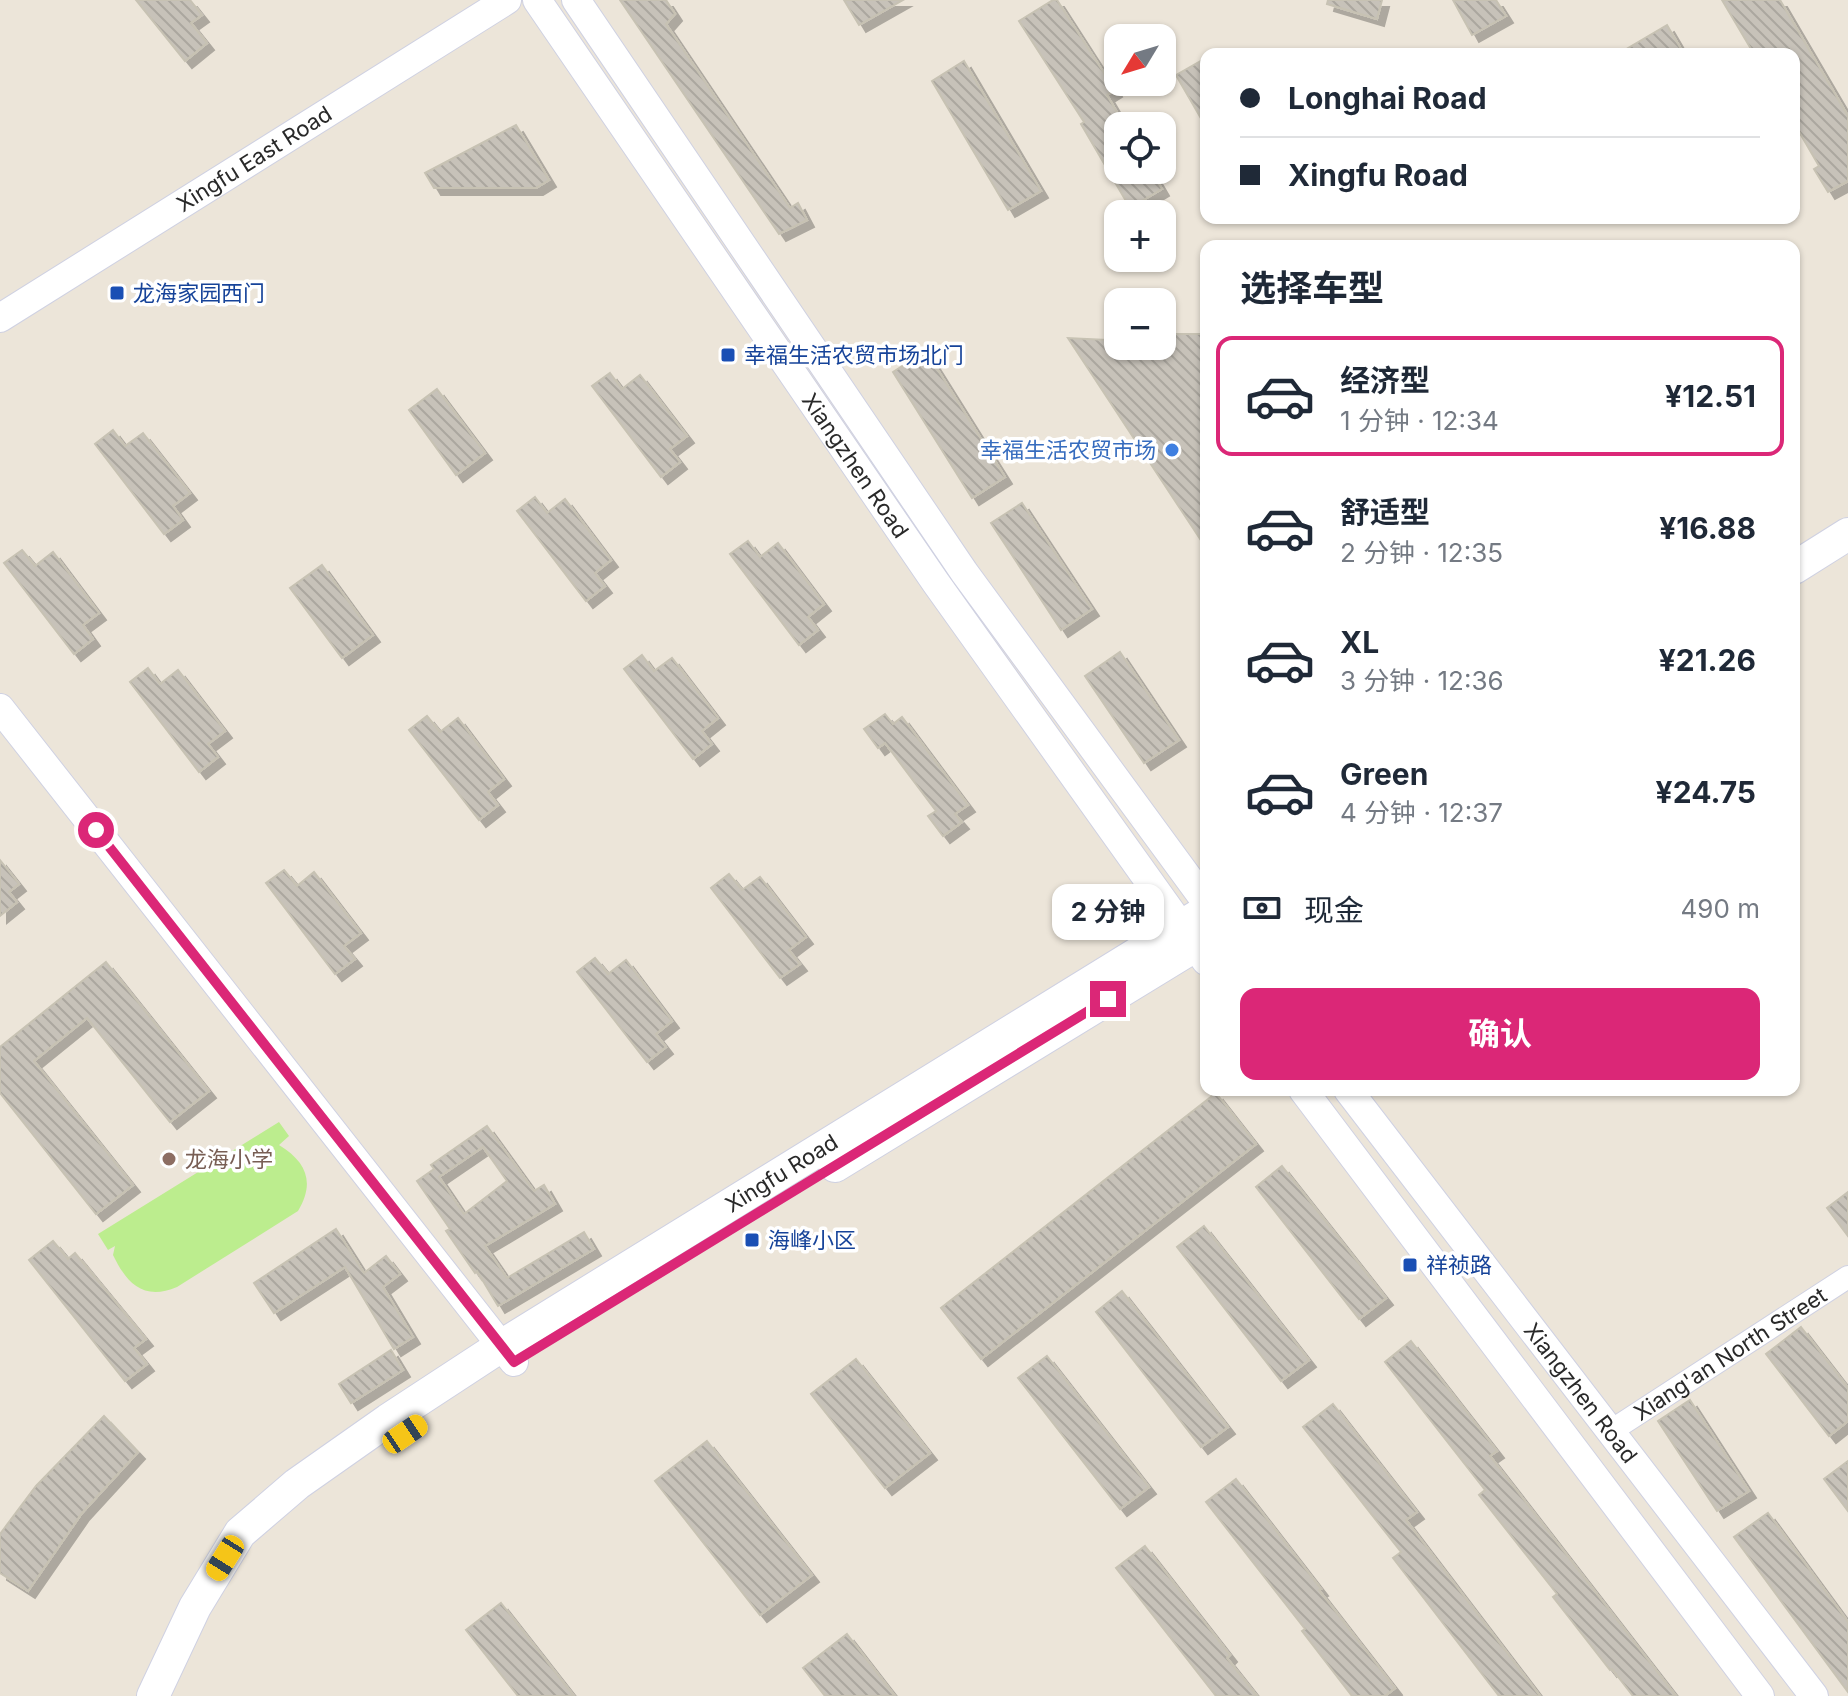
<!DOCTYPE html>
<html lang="zh">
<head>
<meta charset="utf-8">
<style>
  body { margin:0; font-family:Inter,"Noto Sans SC",sans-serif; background:#f2f2f3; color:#1f2937; height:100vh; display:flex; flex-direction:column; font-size:30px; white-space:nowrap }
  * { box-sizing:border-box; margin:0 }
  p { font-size:26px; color:#747a83 }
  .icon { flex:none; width:44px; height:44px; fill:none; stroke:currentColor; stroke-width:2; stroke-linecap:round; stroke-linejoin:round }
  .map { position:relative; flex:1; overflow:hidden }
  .side { position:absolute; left:1200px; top:240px; width:600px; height:856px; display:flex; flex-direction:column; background:#fff; border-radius:16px; box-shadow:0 2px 6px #0004 }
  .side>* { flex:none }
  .top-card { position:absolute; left:1200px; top:48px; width:600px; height:176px; border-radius:16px; box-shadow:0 2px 6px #0004; display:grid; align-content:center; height:176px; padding:0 40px; background:#fff }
  .needle { width:52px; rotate:232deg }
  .controls { position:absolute; left:1104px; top:24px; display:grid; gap:16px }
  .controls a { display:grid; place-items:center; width:72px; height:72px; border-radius:16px; background:#fff; box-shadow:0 2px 6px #0004; font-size:40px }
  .end { position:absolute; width:36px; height:36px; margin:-18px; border:10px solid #db2777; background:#fff; box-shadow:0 0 0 4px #fff }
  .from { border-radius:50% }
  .bubble { position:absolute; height:56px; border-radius:16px; background:#fff; box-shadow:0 2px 6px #0004; font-size:26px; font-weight:700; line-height:56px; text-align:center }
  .car { position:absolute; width:24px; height:48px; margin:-24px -12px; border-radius:10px; box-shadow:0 0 6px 2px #0007; background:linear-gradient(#f5c518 24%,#345 0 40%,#f5c518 0 76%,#345 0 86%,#f5c518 0) }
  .top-card b { display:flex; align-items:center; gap:28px; height:76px; font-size:30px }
  .top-card b+b { border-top:2px solid #e0e1e3 }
  .top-card i { width:20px; height:20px; background:#1f2937 }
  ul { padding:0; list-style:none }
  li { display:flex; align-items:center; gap:24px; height:120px; margin:0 16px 12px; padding:0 24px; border:4px solid transparent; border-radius:16px }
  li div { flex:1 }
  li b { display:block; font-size:30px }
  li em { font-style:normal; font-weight:700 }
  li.active { border-color:#db2777 }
  li>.icon { width:72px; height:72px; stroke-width:1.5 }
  h2 { padding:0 40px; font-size:36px; line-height:96px }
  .pay { display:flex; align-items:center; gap:20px; height:88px; padding:0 40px; font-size:30px }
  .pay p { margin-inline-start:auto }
  .primary-button { display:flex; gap:16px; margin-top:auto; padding:16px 40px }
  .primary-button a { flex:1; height:92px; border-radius:16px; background:#db2777; color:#fff; font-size:32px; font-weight:700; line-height:92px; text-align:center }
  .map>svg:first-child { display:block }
</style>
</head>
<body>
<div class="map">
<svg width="1848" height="1696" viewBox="0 0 1848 1696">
  <defs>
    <pattern id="building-back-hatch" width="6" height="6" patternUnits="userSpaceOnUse" patternTransform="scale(2)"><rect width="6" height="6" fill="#c7c2b9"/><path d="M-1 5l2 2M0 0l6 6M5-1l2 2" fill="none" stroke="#aba79f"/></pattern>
    <filter id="shadow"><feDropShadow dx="7" dy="7" stdDeviation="0" flood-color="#0004"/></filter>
  </defs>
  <rect width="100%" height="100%" fill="#ece5d9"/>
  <path fill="#bced8e" d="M279,1122L289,1136L279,1145C307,1162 315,1183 298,1211L177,1287C144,1301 127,1284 113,1255L115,1246L108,1250L98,1234Z"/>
  <g fill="url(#building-back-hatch)" stroke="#c7c2b3" stroke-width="2" fill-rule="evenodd" filter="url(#shadow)">
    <polygon points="136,0 190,0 202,15 191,23 207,43 185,61"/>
    <polygon points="620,0 666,0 675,14 666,24 790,208 798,203 807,220 779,234"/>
    <polygon points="844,0 903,0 859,25"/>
    <polygon points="1053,0 1057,0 1115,90 1107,95 1125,126 1118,126 1118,170 1151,170 1162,189 1130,208 1081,124 1084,122 1019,21"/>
    <polygon points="1328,0 1382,0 1377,19 1327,4"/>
    <polygon points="1453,0 1496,0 1506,16 1472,35"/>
    <polygon points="1722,0 1780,0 1848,116 1848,181 1828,192 1814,169 1819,166 1794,123 1794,54 1754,54"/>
    <polygon points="1667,25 1684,54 1618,54"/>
    <polygon points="1206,58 1206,127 1176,75"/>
    <polygon points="964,61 1041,191 1008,210 932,81"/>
    <polygon points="516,125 549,180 536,188 434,188 425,173"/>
    <polygon points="1162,334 1206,334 1206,548 1068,338 1108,340 1118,337 1118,346 1162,346"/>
    <polygon points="926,351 1005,477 972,498 893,372"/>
    <polygon points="610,373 622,389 640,375 687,436 670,449 680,462 661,477 592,386"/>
    <polygon points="437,389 485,453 456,475 409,410"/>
    <polygon points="113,430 125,446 143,433 190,493 173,506 183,520 164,534 95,444"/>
    <polygon points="535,497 547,513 565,499 611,560 595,573 605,586 586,601 517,511"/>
    <polygon points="1022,503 1092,609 1061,630 991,523"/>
    <polygon points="748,541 760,557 778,543 824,604 808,617 818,630 799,645 730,554"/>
    <polygon points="22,550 35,566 53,552 99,613 83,625 93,639 74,654 4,563"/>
    <polygon points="322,565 373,635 342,658 290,588"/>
    <polygon points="1120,652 1179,740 1144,763 1085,676"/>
    <polygon points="642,655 654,671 672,658 718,718 702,731 712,744 693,759 624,669"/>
    <polygon points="148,668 160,684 178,670 225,731 208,744 218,757 199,772 130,682"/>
    <polygon points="885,714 893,724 902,717 968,805 955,814 962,822 943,836 928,816 936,811 885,743 878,748 864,729"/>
    <polygon points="427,716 440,732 458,718 504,779 488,792 498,805 479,820 409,730"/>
    <polygon points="0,860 19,884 9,892 17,902 0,916"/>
    <polygon points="284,870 297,886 314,872 361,933 344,946 355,959 335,974 266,883"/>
    <polygon points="729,874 742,890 760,877 806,937 789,950 800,964 780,978 711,888"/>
    <polygon points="595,958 608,974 626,960 672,1021 656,1034 666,1047 647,1062 577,972"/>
    <polygon points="106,962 209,1091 170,1122 87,1018 34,1061 133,1185 96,1214 0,1093 0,1047"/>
    <polygon points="1216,1093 1256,1144 981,1359 941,1308"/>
    <path d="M487,1126L534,1191L544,1185L555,1204L485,1246L507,1278L584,1232L594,1249L498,1306L477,1271L475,1273L446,1231L450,1229L417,1181L434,1169L431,1165ZM483,1147L507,1181L464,1214L439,1177Z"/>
    <polygon points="1282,1166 1386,1298 1359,1319 1256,1187"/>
    <polygon points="1848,1192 1848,1236 1827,1208"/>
    <polygon points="1204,1226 1309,1360 1281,1381 1177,1247"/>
    <polygon points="336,1229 364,1273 386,1256 400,1274 383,1287 413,1337 394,1349 345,1267 274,1313 254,1283"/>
    <polygon points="53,1241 68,1259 75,1253 146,1339 134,1348 147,1364 125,1381 29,1260"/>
    <polygon points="1122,1291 1228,1427 1201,1447 1096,1312"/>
    <polygon points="1801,1327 1848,1388 1848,1421 1829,1436 1766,1354"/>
    <polygon points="1411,1341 1497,1451 1490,1456 1676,1696 1633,1696 1612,1669 1610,1670 1553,1597 1557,1594 1479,1495 1485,1490 1385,1362"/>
    <polygon points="391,1350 403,1370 351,1403 339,1384"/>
    <polygon points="1047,1356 1149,1487 1120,1509 1018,1378"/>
    <polygon points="856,1359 930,1453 885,1488 811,1394"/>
    <polygon points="1690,1400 1749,1491 1717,1511 1658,1421"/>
    <polygon points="1333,1404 1417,1512 1406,1520 1540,1696 1499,1696 1393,1558 1401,1552 1303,1427"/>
    <polygon points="104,1416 138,1452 82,1513 28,1591 0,1573 0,1534 36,1486"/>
    <polygon points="707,1441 812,1575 760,1615 655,1481"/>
    <polygon points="1848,1461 1848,1511 1824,1479"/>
    <polygon points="1236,1479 1321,1589 1319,1590 1395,1688 1385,1696 1352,1696 1302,1631 1305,1629 1206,1502"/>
    <polygon points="1768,1513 1848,1622 1848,1692 1734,1537"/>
    <polygon points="1145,1546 1230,1655 1227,1658 1257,1696 1216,1696 1116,1568"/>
    <polygon points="501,1603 574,1696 518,1696 466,1630"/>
    <polygon points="847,1634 895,1696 825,1696 803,1668"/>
  </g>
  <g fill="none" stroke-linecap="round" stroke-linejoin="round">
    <defs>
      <g id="minor">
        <path id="s1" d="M1611,1431L1848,1277"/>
      </g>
      <g id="tertiary">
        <path id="s2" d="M537,0L936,583L1206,961"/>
        <polyline points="576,0 964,572 1206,902"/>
        <path id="s3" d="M0,318L507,0"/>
        <polyline points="0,708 514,1362"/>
        <polyline points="1303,1090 1760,1696"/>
        <path id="s4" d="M1348,1090L1814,1696"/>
      </g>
      <g id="secondary">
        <polyline points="1794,568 1848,534"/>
        <polyline points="835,1166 1206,939"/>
        <path id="s5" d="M153,1696L195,1607L240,1533L297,1484L388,1420L501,1346L1206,911"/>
      </g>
    </defs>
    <use href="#minor" stroke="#cfd1e2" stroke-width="24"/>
    <use href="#tertiary" stroke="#cfd1e2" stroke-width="30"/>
    <use href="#secondary" stroke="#cfd1e2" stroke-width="34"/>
    <use href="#minor" stroke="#fff" stroke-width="22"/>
    <use href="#tertiary" stroke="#fff" stroke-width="28"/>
    <use href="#secondary" stroke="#fff" stroke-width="32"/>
  </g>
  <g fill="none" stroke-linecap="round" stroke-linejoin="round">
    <polyline stroke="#db2777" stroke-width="10" points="96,830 514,1362 1108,999"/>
  </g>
  <g fill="#1a4fb4" stroke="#fff" stroke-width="3">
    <rect x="109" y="285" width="16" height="16" rx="4"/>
    <rect x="720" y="347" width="16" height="16" rx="4"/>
    <rect x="744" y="1232" width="16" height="16" rx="4"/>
    <rect x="1402" y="1257" width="16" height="16" rx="4"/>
  </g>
  <circle fill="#3f7fe0" stroke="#fff" stroke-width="3" cx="1172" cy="450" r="8"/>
  <circle fill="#8d6e63" stroke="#fff" stroke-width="3" cx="169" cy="1159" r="8"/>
  <g text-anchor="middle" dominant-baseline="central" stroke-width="7" stroke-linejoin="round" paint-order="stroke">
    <g font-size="22" fill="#292929" stroke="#fff">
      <text stroke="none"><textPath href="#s3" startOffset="300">Xingfu East Road</textPath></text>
      <text stroke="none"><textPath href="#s2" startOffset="564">Xiangzhen Road</textPath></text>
      <text stroke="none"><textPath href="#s5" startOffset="836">Xingfu Road</textPath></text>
      <text stroke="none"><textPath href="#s1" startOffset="142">Xiang'an North Street</textPath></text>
      <text stroke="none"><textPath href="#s4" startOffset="382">Xiangzhen Road</textPath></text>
    </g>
    <g font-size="22" fill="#164399" stroke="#fff" text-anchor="start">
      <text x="133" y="293">龙海家园西门</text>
      <text x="744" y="355">幸福生活农贸市场北门</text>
      <text x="768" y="1240">海峰小区</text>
      <text x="1426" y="1265">祥祯路</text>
    </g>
    <g font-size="22" fill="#366cbe" stroke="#fff" text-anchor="end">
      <text x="1156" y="450">幸福生活农贸市场</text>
    </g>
    <g font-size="22" fill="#785e54" stroke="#fff" text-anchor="start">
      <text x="185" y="1159">龙海小学</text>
    </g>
  </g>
</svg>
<div class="controls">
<a><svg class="needle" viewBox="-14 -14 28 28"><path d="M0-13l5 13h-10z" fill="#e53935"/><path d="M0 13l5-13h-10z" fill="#747a83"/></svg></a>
<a><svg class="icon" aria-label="locate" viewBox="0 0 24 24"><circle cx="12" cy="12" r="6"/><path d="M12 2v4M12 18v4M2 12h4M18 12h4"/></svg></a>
<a>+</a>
<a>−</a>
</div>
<i class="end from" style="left:96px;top:830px"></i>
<i class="end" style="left:1108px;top:999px"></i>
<div class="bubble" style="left:1052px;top:884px;width:112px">2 分钟</div>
<i class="car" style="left:405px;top:1434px;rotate:56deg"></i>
<i class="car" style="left:225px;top:1558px;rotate:212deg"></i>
<div class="top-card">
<b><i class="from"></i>Longhai Road</b>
<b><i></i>Xingfu Road</b>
</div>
<section class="side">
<h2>选择车型</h2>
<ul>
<li class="active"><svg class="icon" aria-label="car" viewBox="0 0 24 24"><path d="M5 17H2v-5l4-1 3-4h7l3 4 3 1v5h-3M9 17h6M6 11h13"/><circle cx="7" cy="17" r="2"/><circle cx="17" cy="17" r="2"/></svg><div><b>经济型</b><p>1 分钟 · 12:34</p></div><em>¥12.51</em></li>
<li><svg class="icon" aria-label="car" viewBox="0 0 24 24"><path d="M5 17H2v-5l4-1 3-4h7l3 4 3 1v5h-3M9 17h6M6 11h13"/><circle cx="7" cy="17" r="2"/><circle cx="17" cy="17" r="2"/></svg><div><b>舒适型</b><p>2 分钟 · 12:35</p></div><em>¥16.88</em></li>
<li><svg class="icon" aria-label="car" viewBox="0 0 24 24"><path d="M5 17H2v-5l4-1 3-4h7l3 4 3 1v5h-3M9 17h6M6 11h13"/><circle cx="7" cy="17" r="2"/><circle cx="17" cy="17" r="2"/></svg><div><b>XL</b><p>3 分钟 · 12:36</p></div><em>¥21.26</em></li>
<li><svg class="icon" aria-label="car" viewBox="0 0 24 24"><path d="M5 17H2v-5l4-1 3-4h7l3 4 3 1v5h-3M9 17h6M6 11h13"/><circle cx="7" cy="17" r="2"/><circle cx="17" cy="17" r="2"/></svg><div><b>Green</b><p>4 分钟 · 12:37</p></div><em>¥24.75</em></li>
</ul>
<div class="pay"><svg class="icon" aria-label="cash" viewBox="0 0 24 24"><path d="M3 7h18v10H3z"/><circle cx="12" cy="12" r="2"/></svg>现金<p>490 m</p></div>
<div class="primary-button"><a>确认</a></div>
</section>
</div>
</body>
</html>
